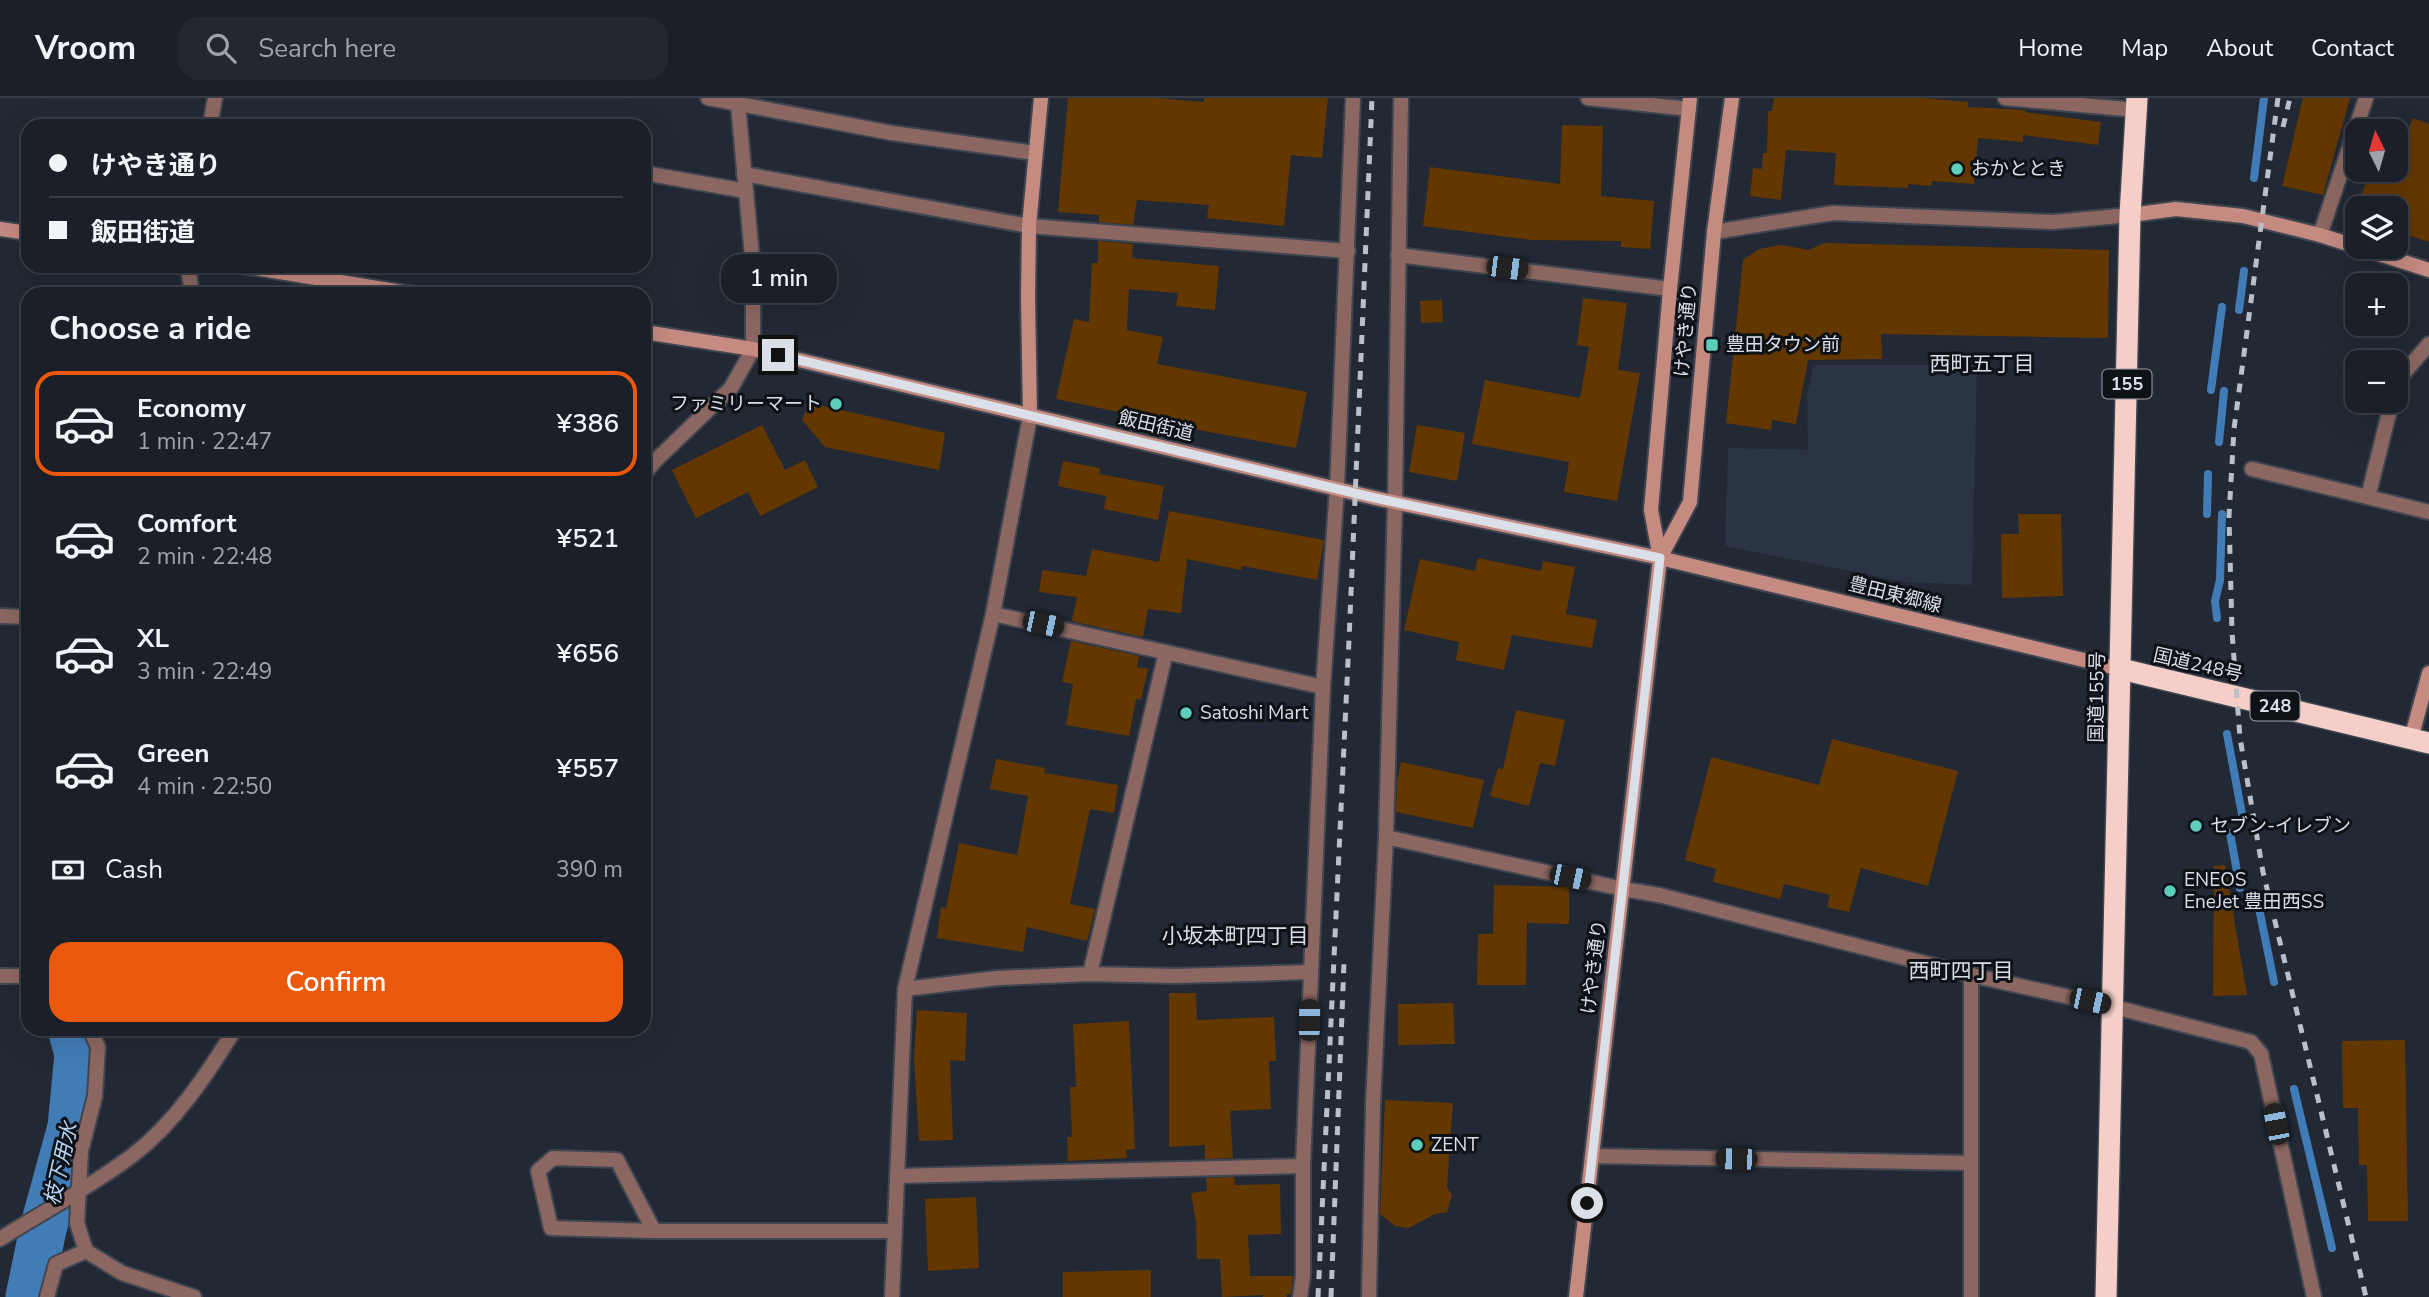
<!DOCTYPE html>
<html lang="en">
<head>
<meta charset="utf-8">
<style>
  body { margin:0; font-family:"Nunito Sans","Noto Sans JP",sans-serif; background:#232730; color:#f1f3f6; height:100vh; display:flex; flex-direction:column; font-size:26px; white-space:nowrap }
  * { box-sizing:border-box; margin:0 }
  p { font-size:23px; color:#9fa2a8 }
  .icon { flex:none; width:38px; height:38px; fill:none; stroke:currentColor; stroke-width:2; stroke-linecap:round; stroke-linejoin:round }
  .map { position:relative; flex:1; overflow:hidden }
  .sheet { position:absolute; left:21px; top:189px; width:630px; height:749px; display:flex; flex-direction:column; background:#1a1f28; border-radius:21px; box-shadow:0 7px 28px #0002,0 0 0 2px #383d45 }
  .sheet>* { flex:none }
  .top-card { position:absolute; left:21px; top:21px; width:630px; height:154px; border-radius:21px; box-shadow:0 7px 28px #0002,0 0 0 2px #383d45; display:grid; align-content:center; height:154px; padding:0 28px; background:#1a1f28 }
  .needle { width:46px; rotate:355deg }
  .buttons { position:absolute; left:2345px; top:21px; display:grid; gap:14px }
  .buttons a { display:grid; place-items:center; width:63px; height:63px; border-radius:14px; background:#1a1f28; box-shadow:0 7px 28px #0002,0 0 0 2px #383d45; font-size:35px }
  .end { position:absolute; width:32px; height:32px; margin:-16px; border:9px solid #dbdfe7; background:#111; box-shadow:0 0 0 4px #111 }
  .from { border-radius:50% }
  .bubble { position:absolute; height:49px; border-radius:21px; background:#1a1f28; box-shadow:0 7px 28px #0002,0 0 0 2px #383d45; font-size:23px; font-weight:600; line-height:49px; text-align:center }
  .car { position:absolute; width:21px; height:42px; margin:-21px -10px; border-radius:9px; box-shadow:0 0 5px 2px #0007; background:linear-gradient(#222 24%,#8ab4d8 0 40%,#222 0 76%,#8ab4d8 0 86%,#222 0) }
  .top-card b { display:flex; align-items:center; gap:24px; height:66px; font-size:26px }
  .top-card b+b { border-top:2px solid #383d45 }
  .top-card i { width:18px; height:18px; background:#f1f3f6 }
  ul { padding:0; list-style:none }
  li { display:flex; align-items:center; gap:21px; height:105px; margin:0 14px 10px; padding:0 14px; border:4px solid transparent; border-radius:21px }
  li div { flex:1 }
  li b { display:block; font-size:26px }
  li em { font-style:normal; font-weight:600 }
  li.active { border-color:#ea580c }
  li>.icon { width:63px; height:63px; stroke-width:1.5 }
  h2 { padding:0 28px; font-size:32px; line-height:84px }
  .pay { display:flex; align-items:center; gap:18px; height:77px; padding:0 28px; font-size:26px }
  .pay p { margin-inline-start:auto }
  .button { display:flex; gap:14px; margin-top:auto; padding:14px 28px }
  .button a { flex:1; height:80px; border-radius:21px; background:#ea580c; color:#fff; font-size:28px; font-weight:600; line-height:80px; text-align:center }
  header { display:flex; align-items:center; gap:42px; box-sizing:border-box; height:98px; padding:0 35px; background:#1a1f28; border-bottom:2px solid #383d45 }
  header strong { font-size:33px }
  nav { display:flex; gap:38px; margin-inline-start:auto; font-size:24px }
  .search { width:490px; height:63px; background:#232730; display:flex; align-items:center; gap:18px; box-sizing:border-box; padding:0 24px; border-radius:21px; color:#9fa2a8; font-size:26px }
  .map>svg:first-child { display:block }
</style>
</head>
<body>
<header>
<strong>Vroom</strong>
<div class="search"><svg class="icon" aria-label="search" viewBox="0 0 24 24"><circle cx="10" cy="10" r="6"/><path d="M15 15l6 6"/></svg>Search here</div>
<nav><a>Home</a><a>Map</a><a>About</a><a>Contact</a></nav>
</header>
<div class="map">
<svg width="2429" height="1199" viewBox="0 0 2429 1199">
  <rect width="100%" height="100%" fill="#222935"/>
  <polygon fill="#2b3445" points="1813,267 1977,267 1972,487 1906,484 1725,448 1728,350 1808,352 1807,297"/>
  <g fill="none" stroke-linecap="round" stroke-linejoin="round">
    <g stroke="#427cb6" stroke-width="8">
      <polyline points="2254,80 2264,0"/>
      <polyline points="2239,212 2244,173"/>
      <polyline points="2211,292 2222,209"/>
      <polyline points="2219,344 2224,293"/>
      <polyline points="2207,416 2208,376"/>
      <polyline points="2217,520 2215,503 2220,482 2222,416"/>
      <polyline points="2227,636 2242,716"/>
      <polyline points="2230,735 2240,790"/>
      <polyline points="2260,815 2274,884"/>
      <polyline points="2294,991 2332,1150"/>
    </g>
    <polyline stroke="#427cb6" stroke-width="47" points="29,1199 43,1131 71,1029 78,956 71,931"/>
  </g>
  <g fill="#633700">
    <polygon points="1068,0 1156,0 1204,4 1204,0 1328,0 1322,60 1291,57 1284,128 1207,120 1209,107 1137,102 1133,127 1099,124 1099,117 1058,114"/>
    <polygon points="1774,0 1922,0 1968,4 1968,9 2025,12 2025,14 2101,24 2098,47 2023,37 2023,44 1978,40 1974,86 1932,83 1931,88 1908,86 1908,90 1834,87 1836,55 1786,52 1781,102 1750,98 1753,70 1762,71 1763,55 1767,55 1768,13 1772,13"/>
    <polygon points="2303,0 2350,0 2323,97 2282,88"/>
    <polygon points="2413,20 2429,26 2429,144 2396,133 2396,110 2357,110 2370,72 2396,72 2396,63"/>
    <polygon points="1562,27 1603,28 1601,98 1654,103 1650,151 1621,149 1621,143 1531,142 1423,128 1430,69 1560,86"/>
    <polygon points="1098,143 1133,146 1132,160 1219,168 1215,212 1176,208 1178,195 1129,191 1127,232 1163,239 1157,266 1307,294 1296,350 1177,328 1177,326 1056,301 1074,221 1089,224 1092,165 1098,165"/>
    <polygon points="1824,145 2109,152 2108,240 1881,236 1882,261 1808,262 1796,326 1772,322 1771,332 1726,325 1743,162 1759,151 1781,147 1809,152"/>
    <polygon points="1583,200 1627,205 1618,272 1640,275 1617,403 1564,394 1569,364 1472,346 1485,282 1580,300 1589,249 1577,247"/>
    <polygon points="1442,202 1443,224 1421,225 1420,203"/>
    <polygon points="809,305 945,335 939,372 825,349 802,322"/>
    <polygon points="762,327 785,372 805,362 818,389 760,418 748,394 696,420 672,372"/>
    <polygon points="1417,327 1465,335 1457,383 1409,374"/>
    <polygon points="1063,363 1100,370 1099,376 1164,388 1158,422 1104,411 1106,398 1058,388"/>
    <polygon points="1169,413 1324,442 1317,482 1242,468 1241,472 1187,461 1181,515 1148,511 1143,539 1075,524 1072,522 1077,499 1039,494 1042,472 1086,478 1092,451 1159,464"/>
    <polygon points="2018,416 2061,416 2063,498 2002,500 2001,436 2019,436"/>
    <polygon points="1478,460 1541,473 1543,463 1575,469 1566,516 1597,522 1592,550 1512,537 1504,572 1456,562 1459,544 1404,532 1420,461 1475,473"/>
    <polygon points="1071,543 1139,558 1137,569 1148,571 1141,602 1136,601 1129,638 1066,627 1073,586 1062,584"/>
    <polygon points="1516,612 1565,622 1555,668 1540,665 1529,708 1490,698 1498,670 1503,671"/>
    <polygon points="1832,641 1958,673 1928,788 1861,770 1849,814 1827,809 1830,797 1784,786 1780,801 1713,784 1716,771 1685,762 1711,659 1819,687"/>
    <polygon points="996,661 1045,670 1044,675 1118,687 1114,715 1090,711 1070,806 1095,811 1087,843 1027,829 1023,854 937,840 941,809 946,810 959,745 1017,757 1028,698 990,691"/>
    <polygon points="1401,664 1484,682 1473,730 1396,714 1397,684"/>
    <polygon points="2225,767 2247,897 2213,898 2214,768"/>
    <polygon points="1494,787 1569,789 1569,826 1527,825 1526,887 1477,887 1478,836 1493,836"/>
    <polygon points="1169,895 1196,895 1197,922 1274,919 1276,963 1269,963 1271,1011 1230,1013 1233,1060 1205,1061 1205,1047 1169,1049"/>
    <polygon points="1453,905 1455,946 1398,947 1398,906"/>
    <polygon points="917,912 967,915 965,963 950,962 953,1042 919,1043 914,960"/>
    <polygon points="1129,923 1135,1051 1126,1052 1127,1060 1068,1063 1067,1039 1072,1039 1070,989 1076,989 1073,926"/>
    <polygon points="2405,942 2408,1123 2368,1123 2367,1067 2359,1067 2358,1010 2343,1010 2342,943"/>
    <polygon points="1385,1002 1453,1005 1447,1089 1452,1097 1447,1114 1435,1116 1409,1130 1395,1128 1380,1116"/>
    <polygon points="1234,1079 1235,1087 1280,1086 1281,1136 1248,1137 1250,1178 1293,1178 1291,1196 1287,1196 1287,1199 1263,1199 1263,1197 1222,1199 1220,1161 1197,1161 1196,1124 1191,1095 1207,1093 1206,1080"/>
    <polygon points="976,1099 979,1170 928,1173 925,1101"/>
    <polygon points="1151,1172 1151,1199 1063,1199 1063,1174"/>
  </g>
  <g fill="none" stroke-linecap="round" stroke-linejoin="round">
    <defs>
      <g id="street">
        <polyline points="708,0 892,35 1035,55"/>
        <polyline points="1588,0 1689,11"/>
        <polyline points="2005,0 2136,12"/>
        <polyline points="210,28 215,0"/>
        <polyline points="644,75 746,93"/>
        <polyline points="744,76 1029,128 1348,153"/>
        <polyline points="1714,134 1833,115 2053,124 2130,117"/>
        <polyline points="2320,137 2366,0"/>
        <polyline points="1398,157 1670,191"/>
        <polyline points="188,168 192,196"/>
        <polyline points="2396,289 2397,283 2429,246"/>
        <polyline points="2252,371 2429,414"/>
        <polyline points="644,376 655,363 731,290 753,251 753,169 738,6"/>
        <polyline points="2368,399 2392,303"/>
        <polyline points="993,516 1323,589"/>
        <polyline points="0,518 28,519"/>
        <polyline points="1386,739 1395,404 1401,0"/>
        <polyline points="1090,876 1166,554"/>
        <polyline points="0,878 28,878"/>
        <polyline points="905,891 998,880 1090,876 1176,878 1310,874"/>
        <polyline points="90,931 98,949 95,998 81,1053 77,1125 86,1153 122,1175 194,1199"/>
        <polyline points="1592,1058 1971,1065 1971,877"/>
        <polyline points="897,1078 1303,1068"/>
        <polyline points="654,1133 617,1062 553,1060 538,1073 551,1130 654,1133 894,1133"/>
        <path d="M0,1141C44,1113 91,1089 133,1057C175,1025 208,975 235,931"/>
        <polyline points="47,1199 56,1166 86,1153"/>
        <polyline points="892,1199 905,891 993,516 1030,318"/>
        <polyline points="1300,1199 1303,1178 1303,1068 1323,589 1337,390 1353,0"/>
        <polyline points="1369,1199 1373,1006 1386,739 1623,791 1659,797 1971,877 2114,909 2251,944 2261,956 2314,1199"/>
        <polyline points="1971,1199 1971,1065"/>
      </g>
      <g id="secondary">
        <polyline points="2130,117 2176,111 2243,118 2320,137 2429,172"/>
        <polyline points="0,131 28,135"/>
        <polyline points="242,168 414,196"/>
        <polyline points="644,234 753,251 1375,400 1660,460 2121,571"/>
        <polyline points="1030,318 1028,199 1029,128 1041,0"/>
        <polyline points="1660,460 1690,404 1714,134 1732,0"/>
        <polyline points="2411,641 2429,575"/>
        <polyline points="1576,1199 1660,460 1651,412 1670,191 1690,0"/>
      </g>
      <g id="highway">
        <polyline points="2121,571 2429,645"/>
        <polyline points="2106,1199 2130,117 2137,0"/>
      </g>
    </defs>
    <use href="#street" stroke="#404651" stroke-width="18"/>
    <use href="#secondary" stroke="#404651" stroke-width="18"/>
    <use href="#highway" stroke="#404651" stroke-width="24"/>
    <use href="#street" stroke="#8c6761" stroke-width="14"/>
    <use href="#secondary" stroke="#c58a80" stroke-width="14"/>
    <use href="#highway" stroke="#f4cec7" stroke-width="21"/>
    <g stroke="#babfc8" stroke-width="5" stroke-dasharray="9 9" stroke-linecap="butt">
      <polyline points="2278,0 2234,331 2229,418 2232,534 2240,640 2263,774 2366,1199"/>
      <polyline points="2283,29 2290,0"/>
      <polyline points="1318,1199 1349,542 1372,0"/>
      <polyline points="1331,1199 1344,864"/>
    </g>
  </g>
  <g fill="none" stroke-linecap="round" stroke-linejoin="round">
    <polyline stroke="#dbdfe7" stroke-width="9" points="778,257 1375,400 1660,460 1587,1105"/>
  </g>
  <g fill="#5dceb9" stroke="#0e1217" stroke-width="2.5">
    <circle cx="1957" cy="71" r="7"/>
    <rect x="1705" y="240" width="14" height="14" rx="3.5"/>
    <circle cx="836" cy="306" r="7"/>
    <circle cx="1186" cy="615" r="7"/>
    <circle cx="2196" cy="728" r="7"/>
    <circle cx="2170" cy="793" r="7"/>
    <circle cx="1417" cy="1047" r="7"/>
  </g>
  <g text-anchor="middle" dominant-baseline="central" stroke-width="6" stroke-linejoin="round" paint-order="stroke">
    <g fill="#0e1217" stroke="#9ea2a9" stroke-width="2">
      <rect x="2102.5" y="271.5" width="49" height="29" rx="5"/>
      <rect x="2250.5" y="593.5" width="49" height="29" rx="5"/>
    </g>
    <g font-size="18" font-weight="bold" fill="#dbdfe7">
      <text x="2127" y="286">155</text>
      <text x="2275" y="608">248</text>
    </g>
    <g font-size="19" fill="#dbdfe7" stroke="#0e1217" text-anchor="start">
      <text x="1971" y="71">おかととき</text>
      <text x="1726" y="247">豊田タウン前</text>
      <text x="822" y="306" text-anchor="end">ファミリーマート</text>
      <text x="1200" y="615">Satoshi Mart</text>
      <text x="2210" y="728">セブン-イレブン</text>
      <text x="2184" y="782">ENEOS<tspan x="2184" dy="22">EneJet 豊田西SS</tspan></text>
      <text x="1431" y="1047">ZENT</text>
    </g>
    <g font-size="19" fill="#dbdfe7" stroke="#0e1217">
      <text transform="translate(1686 232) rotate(-85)">けやき通り</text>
      <text transform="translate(1156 328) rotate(13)">飯田街道</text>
      <text transform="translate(1895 497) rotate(14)">豊田東郷線</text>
      <text transform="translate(2198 567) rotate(13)">国道248号</text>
      <text transform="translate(2097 599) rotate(-89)">国道155号</text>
      <text transform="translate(1594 869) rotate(-83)">けやき通り</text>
    </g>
    <g font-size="21" fill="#dbdfe7" stroke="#0e1217">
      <text x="1982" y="266">西町五丁目</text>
      <text x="1235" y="838">小坂本町四丁目</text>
      <text x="1961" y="873">西町四丁目</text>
    </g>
    <g font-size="21" font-style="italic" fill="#b7d5f6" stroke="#0e1217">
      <text transform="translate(61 1066) rotate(-77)">枝下用水</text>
    </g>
  </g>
</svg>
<div class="buttons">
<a><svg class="needle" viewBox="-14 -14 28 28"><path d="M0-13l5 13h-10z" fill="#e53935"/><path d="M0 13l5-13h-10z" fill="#9fa2a8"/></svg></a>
<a><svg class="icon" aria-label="layers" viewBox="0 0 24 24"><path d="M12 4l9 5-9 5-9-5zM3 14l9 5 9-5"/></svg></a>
<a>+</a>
<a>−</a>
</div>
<i class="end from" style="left:1587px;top:1105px"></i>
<i class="end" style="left:778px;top:257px"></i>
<div class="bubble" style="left:721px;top:156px;width:116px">1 min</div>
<i class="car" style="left:1507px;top:170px;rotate:97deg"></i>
<i class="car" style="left:1043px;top:526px;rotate:102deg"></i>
<i class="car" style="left:1570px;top:779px;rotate:102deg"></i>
<i class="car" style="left:2090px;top:903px;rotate:102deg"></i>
<i class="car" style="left:1309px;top:922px;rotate:1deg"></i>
<i class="car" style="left:2276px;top:1026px;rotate:349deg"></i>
<i class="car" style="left:1736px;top:1061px;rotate:271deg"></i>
<div class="top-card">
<b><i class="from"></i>けやき通り</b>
<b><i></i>飯田街道</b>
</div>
<section class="sheet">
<h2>Choose a ride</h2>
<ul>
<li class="active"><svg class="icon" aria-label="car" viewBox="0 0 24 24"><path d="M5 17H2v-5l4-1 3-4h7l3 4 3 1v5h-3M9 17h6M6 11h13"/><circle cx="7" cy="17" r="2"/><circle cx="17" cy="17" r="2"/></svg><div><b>Economy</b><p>1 min · 22:47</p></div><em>¥386</em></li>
<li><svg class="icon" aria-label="car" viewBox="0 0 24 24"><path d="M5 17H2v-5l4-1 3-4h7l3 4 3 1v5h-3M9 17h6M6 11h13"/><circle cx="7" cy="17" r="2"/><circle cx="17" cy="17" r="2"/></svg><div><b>Comfort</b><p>2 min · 22:48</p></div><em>¥521</em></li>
<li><svg class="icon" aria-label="car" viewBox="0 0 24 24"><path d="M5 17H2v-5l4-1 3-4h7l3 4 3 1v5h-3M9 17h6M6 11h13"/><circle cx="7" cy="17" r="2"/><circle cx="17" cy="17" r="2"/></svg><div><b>XL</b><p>3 min · 22:49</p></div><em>¥656</em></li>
<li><svg class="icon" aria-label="car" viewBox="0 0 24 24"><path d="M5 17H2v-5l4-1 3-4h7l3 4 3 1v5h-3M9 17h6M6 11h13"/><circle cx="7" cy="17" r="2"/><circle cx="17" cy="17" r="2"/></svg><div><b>Green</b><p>4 min · 22:50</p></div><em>¥557</em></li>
</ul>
<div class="pay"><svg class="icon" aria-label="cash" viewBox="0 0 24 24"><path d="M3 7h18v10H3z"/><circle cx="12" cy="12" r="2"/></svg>Cash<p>390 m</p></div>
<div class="button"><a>Confirm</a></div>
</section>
</div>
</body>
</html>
